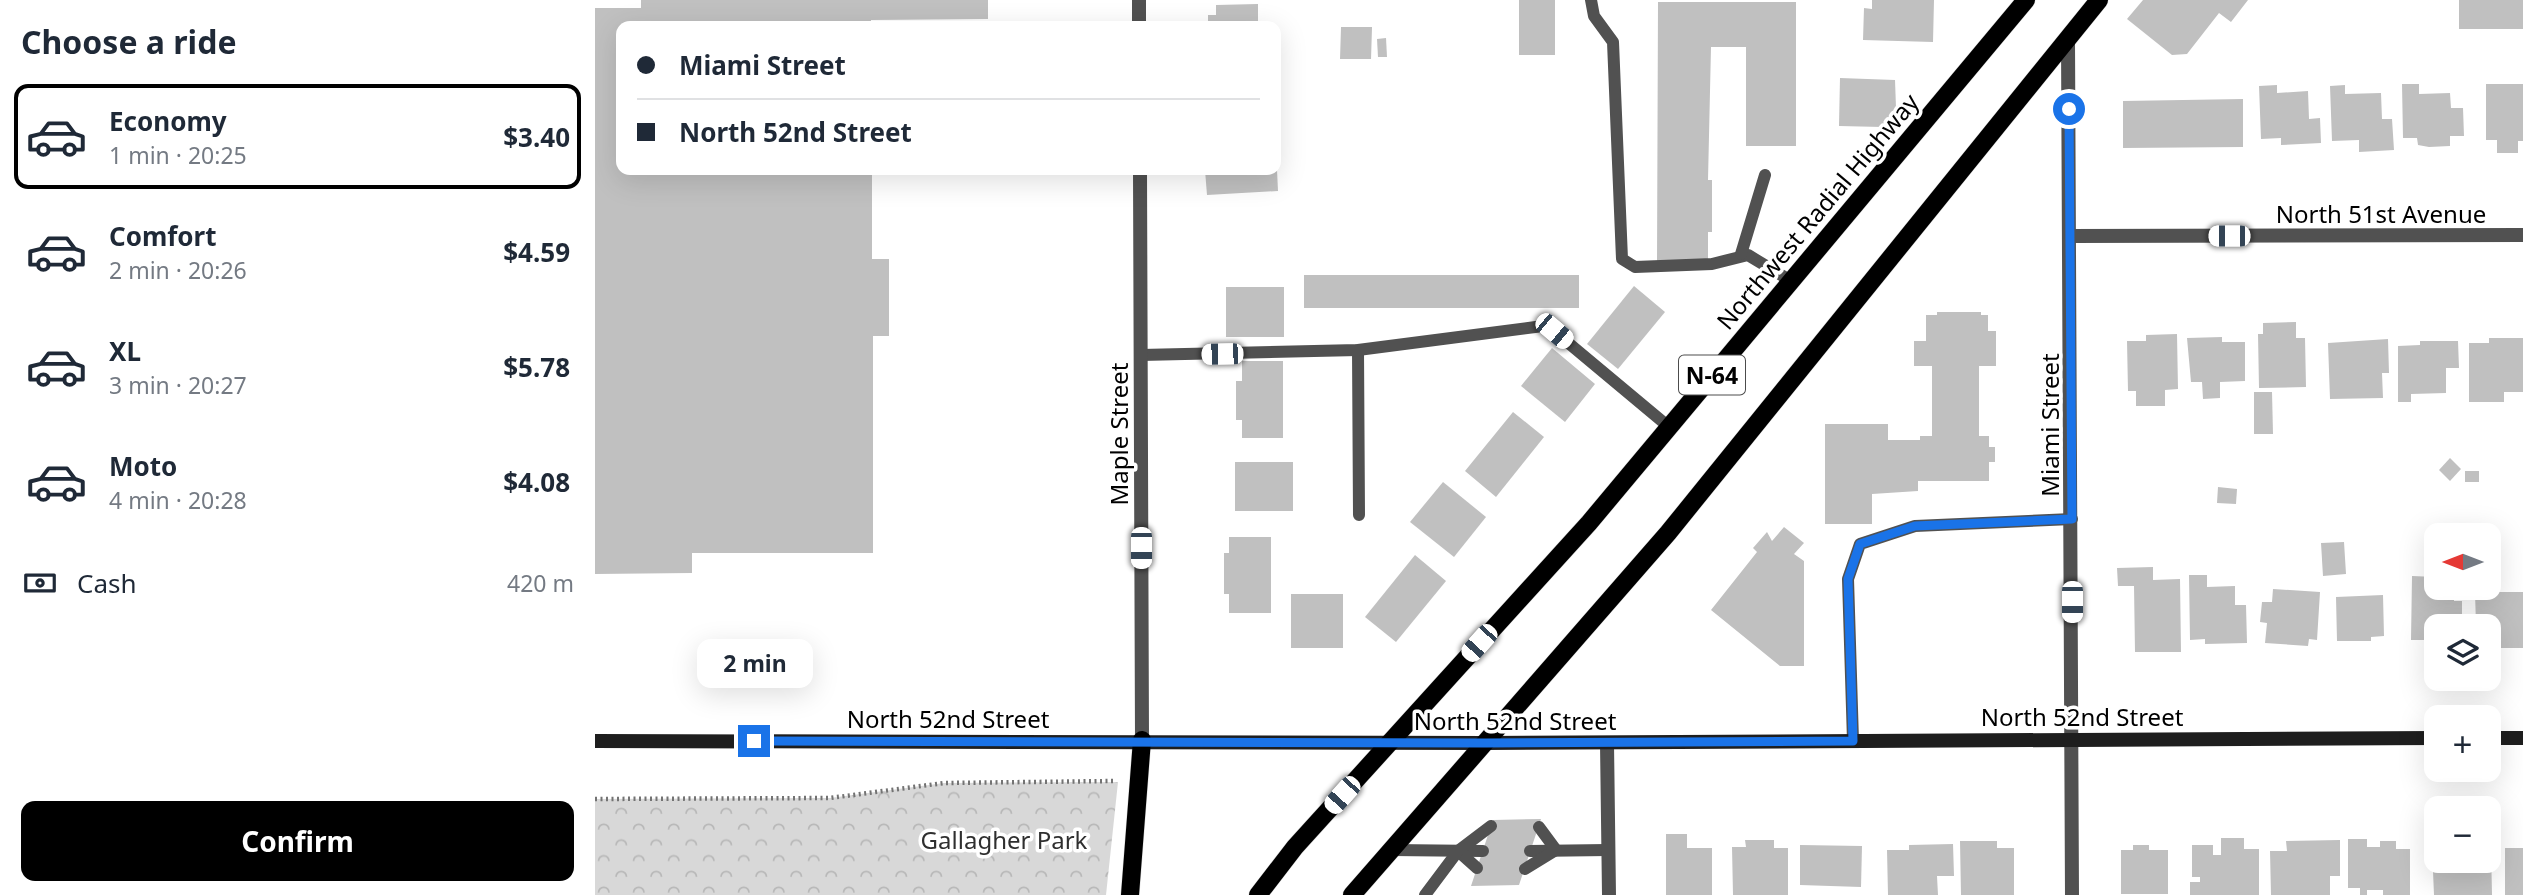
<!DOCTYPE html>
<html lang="en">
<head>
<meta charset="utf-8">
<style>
  body { margin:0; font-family:"Noto Sans",sans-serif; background:#f6f6f7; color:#1f2937; height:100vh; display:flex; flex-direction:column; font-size:26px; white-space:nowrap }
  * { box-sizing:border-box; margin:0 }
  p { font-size:23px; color:#747a83 }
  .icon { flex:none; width:38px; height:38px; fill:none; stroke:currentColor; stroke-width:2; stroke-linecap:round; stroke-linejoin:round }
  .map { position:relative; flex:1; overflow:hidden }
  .details { display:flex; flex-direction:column; background:#fff; width:595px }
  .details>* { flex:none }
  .guide { position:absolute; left:21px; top:21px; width:665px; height:154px; border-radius:14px; box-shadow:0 7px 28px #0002; display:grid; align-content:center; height:154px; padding:0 21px; background:#fff }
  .needle { width:46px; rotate:270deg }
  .fabs { position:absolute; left:1829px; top:523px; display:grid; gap:14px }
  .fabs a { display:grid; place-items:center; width:77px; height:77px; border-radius:14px; background:#fff; box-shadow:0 7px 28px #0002; font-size:35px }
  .end { position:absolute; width:32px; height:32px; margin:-16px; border:9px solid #1a73e8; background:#fff; box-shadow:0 0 0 4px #fff }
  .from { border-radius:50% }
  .bubble { position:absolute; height:49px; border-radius:14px; background:#fff; box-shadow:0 7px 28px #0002; font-size:23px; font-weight:700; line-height:49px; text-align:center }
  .car { position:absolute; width:21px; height:42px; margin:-21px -10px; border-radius:9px; box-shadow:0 0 5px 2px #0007; background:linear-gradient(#fff 24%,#345 0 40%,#fff 0 76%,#345 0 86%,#fff 0) }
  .guide b { display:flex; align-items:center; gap:24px; height:66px; font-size:26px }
  .guide b+b { border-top:2px solid #e0e1e3 }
  .guide i { width:18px; height:18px; background:#1f2937 }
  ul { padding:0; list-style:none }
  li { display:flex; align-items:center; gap:21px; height:105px; margin:0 14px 10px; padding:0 7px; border:4px solid transparent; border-radius:14px }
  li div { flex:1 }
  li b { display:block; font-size:26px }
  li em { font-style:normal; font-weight:700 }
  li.selected { border-color:#000 }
  li>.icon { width:63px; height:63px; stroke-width:1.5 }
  h2 { padding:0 21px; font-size:32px; line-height:84px }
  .pay { display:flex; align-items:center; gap:18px; height:77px; padding:0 21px; font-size:26px }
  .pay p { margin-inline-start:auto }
  .cta { display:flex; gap:14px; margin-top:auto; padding:14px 21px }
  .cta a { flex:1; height:80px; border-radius:14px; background:#000; color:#fff; font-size:28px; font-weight:700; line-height:80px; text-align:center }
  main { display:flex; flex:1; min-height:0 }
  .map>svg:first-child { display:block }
</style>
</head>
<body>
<main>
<section class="details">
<h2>Choose a ride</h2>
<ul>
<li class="selected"><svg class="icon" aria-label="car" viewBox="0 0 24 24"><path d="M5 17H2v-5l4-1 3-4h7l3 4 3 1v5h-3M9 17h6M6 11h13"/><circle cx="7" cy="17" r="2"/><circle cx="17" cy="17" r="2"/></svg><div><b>Economy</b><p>1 min · 20:25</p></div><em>$3.40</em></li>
<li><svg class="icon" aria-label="car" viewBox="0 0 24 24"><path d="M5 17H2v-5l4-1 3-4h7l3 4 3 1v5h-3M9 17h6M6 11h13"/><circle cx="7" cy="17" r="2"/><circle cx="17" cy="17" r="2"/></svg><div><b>Comfort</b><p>2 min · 20:26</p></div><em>$4.59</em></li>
<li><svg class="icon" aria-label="car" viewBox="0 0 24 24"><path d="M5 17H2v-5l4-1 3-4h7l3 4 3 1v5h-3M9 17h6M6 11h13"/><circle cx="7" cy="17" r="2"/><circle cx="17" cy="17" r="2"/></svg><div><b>XL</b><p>3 min · 20:27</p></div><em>$5.78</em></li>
<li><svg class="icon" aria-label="car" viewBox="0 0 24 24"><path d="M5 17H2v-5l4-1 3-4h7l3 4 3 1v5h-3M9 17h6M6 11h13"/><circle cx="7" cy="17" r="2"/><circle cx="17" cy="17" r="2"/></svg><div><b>Moto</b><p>4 min · 20:28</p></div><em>$4.08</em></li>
</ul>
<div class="pay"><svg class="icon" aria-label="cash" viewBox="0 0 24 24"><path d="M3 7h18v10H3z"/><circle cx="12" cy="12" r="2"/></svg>Cash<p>420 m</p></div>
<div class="cta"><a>Confirm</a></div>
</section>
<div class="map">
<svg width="1928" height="895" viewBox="0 0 1928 895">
  <defs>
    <pattern id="park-crowns" width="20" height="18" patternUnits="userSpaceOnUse" patternTransform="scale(1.75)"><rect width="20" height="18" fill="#d8d8d8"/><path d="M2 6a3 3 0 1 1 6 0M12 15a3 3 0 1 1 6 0" fill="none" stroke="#b8b8b8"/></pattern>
  </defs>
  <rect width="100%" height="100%" fill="#fff"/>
  <polygon fill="url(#park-crowns)" points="523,782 511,895 0,895 0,799 235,798 349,783"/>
  <g fill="#c0c0c0">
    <polygon points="46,0 393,0 393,19 276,20 276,26 26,26 26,170 277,170 277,259 294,259 294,336 278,336 278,553 97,553 97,573 0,574 0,8 46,8"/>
    <rect x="924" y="0" width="36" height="55"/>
    <polygon points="1277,0 1339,0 1338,42 1268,40 1269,8 1277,9"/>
    <polygon points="1548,0 1653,0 1636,22 1624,13 1592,54 1577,55 1532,19"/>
    <rect x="1864" y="0" width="64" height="29"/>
    <polygon points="1063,2 1201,2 1201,146 1151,146 1151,47 1116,47 1113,180 1117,180 1117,232 1113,232 1113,261 1062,261"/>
    <polygon points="663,4 663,26 613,26 613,15 621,15 621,5"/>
    <polygon points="746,27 777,27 776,59 745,59"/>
    <polygon points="791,38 792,57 783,57 782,39"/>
    <polygon points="1245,78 1300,80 1301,108 1287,127 1244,126"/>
    <polygon points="1807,84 1824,84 1824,94 1855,93 1856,108 1868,108 1869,136 1855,136 1855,146 1834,147 1823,145 1822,138 1808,138"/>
    <polygon points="1891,84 1928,84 1928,141 1923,141 1923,153 1902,153 1902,140 1891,140"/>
    <polygon points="1682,85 1682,93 1713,91 1714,119 1725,118 1726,143 1686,145 1686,138 1666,139 1664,86"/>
    <polygon points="1750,85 1750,94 1786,93 1787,119 1797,119 1799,150 1764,152 1764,140 1737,141 1735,86"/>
    <polygon points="1648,99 1648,147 1528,148 1528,101"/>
    <polygon points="610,170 682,170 683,191 612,195"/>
    <rect x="709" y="275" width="275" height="33"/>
    <polygon points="1039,286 1070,312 1023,369 992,344"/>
    <rect x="631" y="287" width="58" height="50"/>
    <polygon points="1342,312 1386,312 1386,315 1393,315 1393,331 1401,331 1401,366 1384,366 1384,436 1394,436 1394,447 1400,447 1400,462 1394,462 1394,481 1323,481 1323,491 1277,494 1277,524 1230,524 1230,424 1293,424 1293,440 1325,440 1325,436 1337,436 1337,366 1319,366 1319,341 1331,341 1331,315 1342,315"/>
    <polygon points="1701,322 1701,338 1710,338 1711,387 1664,388 1663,334 1668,334 1668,323"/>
    <polygon points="1582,334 1583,389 1570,390 1570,406 1541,406 1541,391 1533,391 1532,341 1551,341 1551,335"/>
    <polygon points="1627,337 1627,342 1650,342 1650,381 1625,382 1625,398 1608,399 1607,382 1596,382 1592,338"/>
    <polygon points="1894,338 1928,338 1928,392 1909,392 1909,402 1874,402 1874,343 1894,343"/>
    <polygon points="1793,339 1794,373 1787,373 1788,398 1735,399 1733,343"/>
    <polygon points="1825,341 1863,341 1864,368 1851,368 1851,393 1816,394 1816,402 1803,402 1803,346 1825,345"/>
    <polygon points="957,348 1000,384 970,422 926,386"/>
    <polygon points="647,361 688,361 688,438 647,438 647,420 641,420 641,381 647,381"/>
    <polygon points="1659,392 1677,392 1678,434 1659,434"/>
    <polygon points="918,412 949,437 901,497 870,471"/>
    <polygon points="1855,458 1866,469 1855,481 1844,470"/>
    <rect x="640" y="462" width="58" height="49"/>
    <rect x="1870" y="471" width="14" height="11"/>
    <polygon points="848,482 891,517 859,557 815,522"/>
    <polygon points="1623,487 1642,489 1641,504 1622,503"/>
    <polygon points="1189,527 1209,543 1199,554 1209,561 1209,666 1185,666 1116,610 1162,552 1158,548 1172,532 1177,541"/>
    <polygon points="634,537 676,537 676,613 634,613 634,594 629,594 629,553 634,553"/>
    <polygon points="1749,542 1751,574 1728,576 1726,543"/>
    <polygon points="820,555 851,581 801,642 770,617"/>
    <polygon points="1558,567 1558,580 1585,579 1586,652 1540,652 1539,586 1523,586 1522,568"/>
    <polygon points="1594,575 1612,575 1612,587 1640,586 1640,605 1651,605 1652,643 1610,644 1610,639 1595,640"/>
    <polygon points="1817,576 1841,577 1841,588 1859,588 1859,601 1867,601 1867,626 1841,626 1841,652 1837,652 1837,640 1816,640"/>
    <polygon points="1678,589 1725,592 1722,640 1714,639 1713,646 1670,643 1672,623 1665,622 1667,602 1677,602"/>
    <polygon points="1880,592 1928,592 1928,648 1894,648 1894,626 1881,626"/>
    <rect x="696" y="594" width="52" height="54"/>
    <polygon points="1788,595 1789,636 1776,637 1776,641 1742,641 1741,597"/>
    <polygon points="946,819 924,885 876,886 898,820"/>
    <polygon points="1071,834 1092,834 1092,848 1117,848 1117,895 1071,895"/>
    <polygon points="1626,838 1649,838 1649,849 1664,849 1664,895 1595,895 1595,882 1605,882 1605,877 1597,877 1597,845 1618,845 1618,855 1626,855"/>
    <polygon points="1753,839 1772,839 1772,847 1785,847 1785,841 1801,841 1801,849 1815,849 1815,895 1788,895 1788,890 1772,890 1772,895 1765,895 1765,888 1753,888"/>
    <polygon points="1150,840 1179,840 1179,848 1193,848 1193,895 1138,895 1137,847 1151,847"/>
    <polygon points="1745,840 1745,876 1735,876 1735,895 1676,895 1675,851 1692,851 1691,841"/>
    <polygon points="1365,841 1402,841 1402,848 1419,848 1419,895 1366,895"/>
    <polygon points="1358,844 1359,876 1342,876 1343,895 1293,895 1292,850 1314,850 1314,845"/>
    <polygon points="1205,845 1267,846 1266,887 1205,885"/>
    <polygon points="1538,845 1554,845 1554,850 1573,850 1573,894 1526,894 1526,850 1538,850"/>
    <polygon points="1841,846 1841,861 1894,861 1896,847 1897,895 1839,895 1837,847"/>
    <rect x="1910" y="848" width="18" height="47"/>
  </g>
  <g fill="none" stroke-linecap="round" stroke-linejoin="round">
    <defs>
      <g id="primary">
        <polyline points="535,895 547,740"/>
        <polyline points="663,895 700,847 994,523 1431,0"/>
        <polyline points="757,895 1073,533 1504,0"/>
      </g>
    </defs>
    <use href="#primary" stroke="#dbdbdb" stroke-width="19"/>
    <polyline stroke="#737373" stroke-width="4.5" stroke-dasharray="2 3.5" stroke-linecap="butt" points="0,799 235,798 349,783 520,781"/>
    <g stroke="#515151" stroke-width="12">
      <polyline points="996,0 999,16 1018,42 1027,259 1040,267 1117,264 1153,255 1196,281"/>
      <polyline points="1146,254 1170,175"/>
      <polyline points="763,350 764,515"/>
      <polyline points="546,355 763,350 948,326 959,331 1074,427"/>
      <polyline points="1258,741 1253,579 1265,544 1320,526 1477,519"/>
      <polyline points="797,850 888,851"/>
      <polyline points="863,851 882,868"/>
      <polyline points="935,851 1013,850"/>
      <polyline points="930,869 961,850 944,827"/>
      <polyline points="830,895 863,851 896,826"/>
    </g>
    <g stroke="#515151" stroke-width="14">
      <polyline points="544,0 544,26"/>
      <polyline points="1473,40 1477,895"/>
      <polyline points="545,170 547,740"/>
      <polyline points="1476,236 1928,235"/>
      <polyline points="1012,743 1014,895"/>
    </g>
    <g stroke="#1e1e1e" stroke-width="14">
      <polyline points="1894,738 1928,738"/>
      <polyline points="0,741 891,743 1841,738"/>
    </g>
    <use href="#primary" stroke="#000" stroke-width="18"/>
  </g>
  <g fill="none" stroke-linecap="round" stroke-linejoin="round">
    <polyline stroke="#1a73e8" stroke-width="9" points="159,741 891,743 1258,741 1253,579 1265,544 1320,526 1477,519 1474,109"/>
  </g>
  <g text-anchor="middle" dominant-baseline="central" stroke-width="7" stroke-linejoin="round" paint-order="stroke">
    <rect fill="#fff" stroke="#4c4c4c" stroke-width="2" x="1084" y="355.5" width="66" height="39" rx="5"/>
    <g font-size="23" font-weight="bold" fill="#000">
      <text x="1117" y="375">N-64</text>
    </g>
    <g font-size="24" fill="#000" stroke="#fff">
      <text transform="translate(1222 211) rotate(-50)">Northwest Radial Highway</text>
      <text x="1786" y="213">North 51st Avenue</text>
      <text transform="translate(1454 425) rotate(-90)">Miami Street</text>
      <text transform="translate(523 434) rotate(-90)">Maple Street</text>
      <text x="1487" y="716">North 52nd Street</text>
      <text x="353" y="718">North 52nd Street</text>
      <text x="920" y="720">North 52nd Street</text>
    </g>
    <g font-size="24" fill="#2f2f2f" stroke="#fff">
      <text x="409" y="839">Gallagher Park</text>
    </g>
  </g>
</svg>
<div class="fabs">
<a><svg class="needle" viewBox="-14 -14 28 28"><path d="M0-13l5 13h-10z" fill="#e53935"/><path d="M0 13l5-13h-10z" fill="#747a83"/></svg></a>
<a><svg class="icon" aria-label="layers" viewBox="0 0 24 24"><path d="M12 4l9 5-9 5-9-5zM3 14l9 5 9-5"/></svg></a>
<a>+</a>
<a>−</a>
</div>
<i class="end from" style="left:1474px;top:109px"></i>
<i class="end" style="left:159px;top:741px"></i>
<div class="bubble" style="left:102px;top:639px;width:116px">2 min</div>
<i class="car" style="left:1634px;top:236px;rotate:270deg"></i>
<i class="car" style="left:959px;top:331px;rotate:130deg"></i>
<i class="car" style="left:627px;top:354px;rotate:269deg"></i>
<i class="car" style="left:546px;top:548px;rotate:180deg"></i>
<i class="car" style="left:1477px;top:602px;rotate:180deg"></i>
<i class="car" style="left:884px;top:643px;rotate:222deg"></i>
<i class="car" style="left:747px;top:795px;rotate:222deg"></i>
<div class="guide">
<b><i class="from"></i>Miami Street</b>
<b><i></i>North 52nd Street</b>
</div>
</div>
</main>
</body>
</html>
